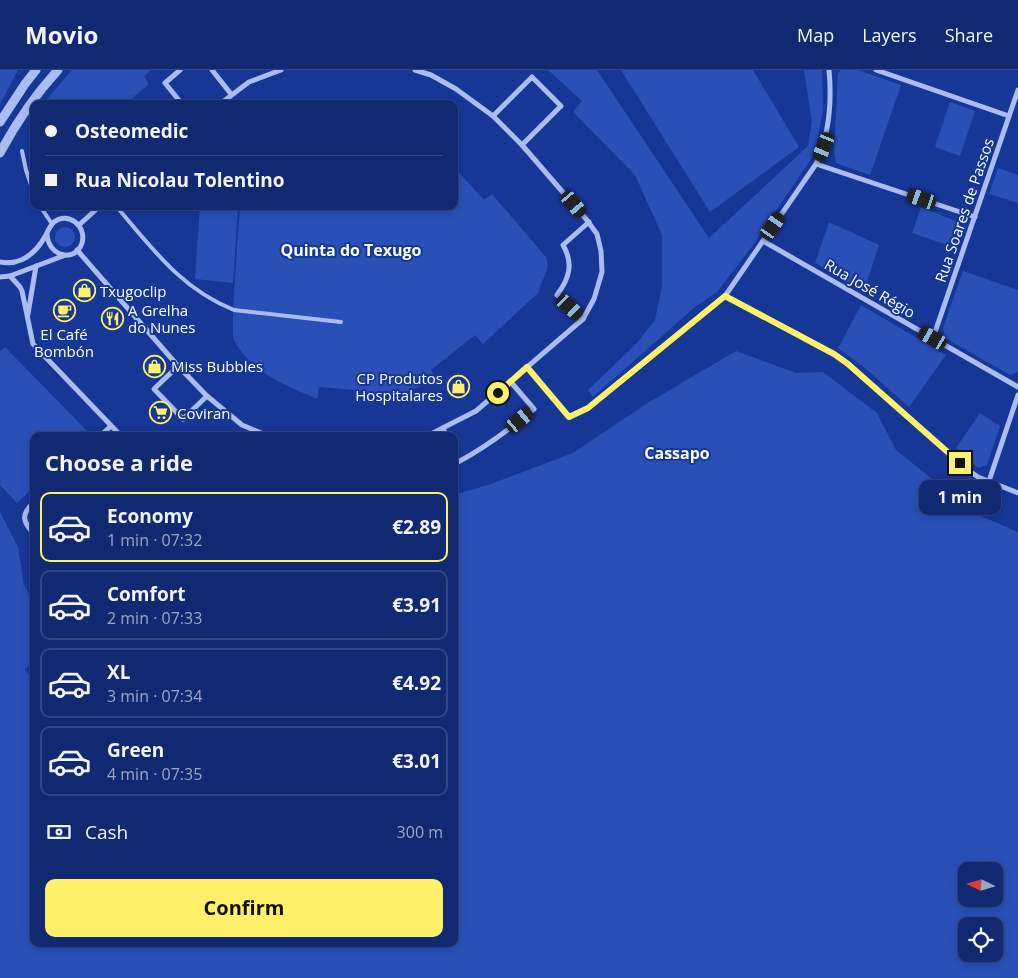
<!DOCTYPE html>
<html lang="en">
<head>
<meta charset="utf-8">
<style>
  body { margin:0; font-family:"Open Sans",sans-serif; background:#1e3579; color:#f1f3f6; height:100vh; display:flex; flex-direction:column; font-size:19px; white-space:nowrap }
  * { box-sizing:border-box; margin:0 }
  p { font-size:16px; color:#9ca6c3 }
  .icon { flex:none; width:28px; height:28px; fill:none; stroke:currentColor; stroke-width:2; stroke-linecap:round; stroke-linejoin:round }
  .map { position:relative; flex:1; overflow:hidden }
  .side { position:absolute; left:30px; top:362px; width:428px; height:515px; display:flex; flex-direction:column; background:#112971; border-radius:10px; box-shadow:0 2px 8px #0003,0 0 0 1px #304584 }
  .side>* { flex:none }
  .banner { position:absolute; left:30px; top:30px; width:428px; height:110px; border-radius:10px; box-shadow:0 2px 8px #0003,0 0 0 1px #304584; display:grid; align-content:center; height:110px; padding:0 15px; background:#112971 }
  .needle { width:32px; rotate:275deg }
  .fabs { position:absolute; left:958px; top:792px; display:grid; gap:10px }
  .fabs a { display:grid; place-items:center; width:45px; height:45px; border-radius:10px; background:#112971; box-shadow:0 2px 8px #0003,0 0 0 1px #304584; font-size:25px }
  .end { position:absolute; width:22px; height:22px; margin:-11px; border:6px solid #fff06a; background:#111; box-shadow:0 0 0 2px #111 }
  .from { border-radius:50% }
  .bubble { position:absolute; height:35px; border-radius:10px; background:#112971; box-shadow:0 2px 8px #0003,0 0 0 1px #304584; font-size:16px; font-weight:700; line-height:35px; text-align:center }
  .car { position:absolute; width:15px; height:30px; margin:-15px -8px; border-radius:6px; box-shadow:0 0 4px 1px #0007; background:linear-gradient(#222 24%,#8ab4d8 0 40%,#222 0 76%,#8ab4d8 0 86%,#222 0) }
  .banner b { display:flex; align-items:center; gap:18px; height:48px; font-size:19px }
  .banner b+b { border-top:1px solid #304584 }
  .banner i { width:12px; height:12px; background:#f1f3f6 }
  ul { padding:0; list-style:none }
  li { display:flex; align-items:center; gap:15px; height:70px; margin:0 10px 8px; padding:0 5px; border:2px solid #304584; border-radius:10px }
  li div { flex:1 }
  li b { display:block; font-size:19px }
  li em { font-style:normal; font-weight:700 }
  li.active { border-color:#fff06a }
  li>.icon { width:45px; height:45px; stroke-width:1.5 }
  h2 { padding:0 15px; font-size:22px; line-height:60px }
  .pay { display:flex; align-items:center; gap:12px; height:55px; padding:0 15px; font-size:19px }
  .pay p { margin-inline-start:auto }
  .button { display:flex; gap:10px; margin-top:auto; padding:10px 15px }
  .button a { flex:1; height:58px; border-radius:10px; background:#fff06a; color:#111; font-size:20px; font-weight:700; line-height:58px; text-align:center }
  header { display:flex; align-items:center; gap:30px; box-sizing:border-box; height:70px; padding:0 25px; background:#112971; border-bottom:1px solid #304584 }
  header strong { font-size:24px }
  nav { display:flex; gap:28px; margin-inline-start:auto; font-size:18px }
  .map>svg:first-child { display:block }
</style>
</head>
<body>
<header>
<strong>Movio</strong>
<nav><a>Map</a><a>Layers</a><a>Share</a></nav>
</header>
<div class="map">
<svg width="1018" height="908" viewBox="0 0 1018 908">
  <rect width="100%" height="100%" fill="#173797"/>
  <g fill="#2a4fb6" fill-rule="evenodd">
    <polygon points="0,0 18,0 0,34"/>
    <polygon points="72,0 151,0 144,6 149,14 125,34 43,34"/>
    <polygon points="548,0 597,0 709,168 808,76 812,52 804,0 822,0 823,40 815,83 751,178 717,222 695,237 593,327 588,320 636,274 655,250 662,217 662,165 635,105 573,42 582,31"/>
    <polygon points="621,0 753,0 799,77 710,142"/>
    <polygon points="841,0 858,0 901,15 870,105 836,93 834,83 838,3"/>
    <polygon points="950,32 975,41 960,86 935,77"/>
    <path d="M454,97L484,130L492,124L546,187C551,204 541,207 539,222L483,274L475,265L431,300L436,310L403,323L371,328L366,321L319,317L317,329C286,315 251,303 234,270C230,263 239,154 240,136H454Z"/>
    <polygon points="998,98 1018,105 1018,133 989,124"/>
    <polygon points="200,136 238,136 233,213 195,209"/>
    <polygon points="921,137 961,153 962,160 956,178 912,163"/>
    <polygon points="829,152 879,175 864,221 815,193"/>
    <circle cx="65" cy="167" r="10"/>
    <polygon points="963,201 1018,220 1018,302 1010,305 945,268 943,258"/>
    <polygon points="861,235 946,285 909,337 865,298 838,278"/>
    <polygon points="5,277 89,363 86,366 34,366 34,417 17,433 0,415 0,281"/>
    <path d="M736,281L796,303L823,302L877,343L896,380L976,444L1018,462V908H0V442L18,477L24,515L34,533V590L25,600L34,609V874H454V425L491,414L573,383L646,334ZM966,801H994V829H966ZM966,856H994V884H966Z"/>
    <polygon points="980,343 1000,356 987,395 978,398 956,378"/>
  </g>
  <g fill="none" stroke-linecap="round" stroke-linejoin="round">
    <g stroke="#aabdf1" stroke-width="4">
      <polyline points="22,81 26,100 34,124"/>
      <polyline points="40,136 52,154"/>
      <path d="M116,136C152,178 181,219 234,240L341,252"/>
    </g>
    <g stroke="#aabdf1" stroke-width="5">
      <polyline points="180,0 165,13 182,34"/>
      <polyline points="212,0 231,24"/>
      <polyline points="415,0 431,5 456,19 493,46 522,75 586,149 597,164 601,181 602,202 594,229 583,249 476,341 427,366"/>
      <polyline points="876,0 1009,46"/>
      <polyline points="220,34 249,12 281,0"/>
      <polyline points="493,46 532,7 561,36 522,75"/>
      <polyline points="816,94 975,147"/>
      <polyline points="79,155 100,136"/>
      <polyline points="763,171 1018,317"/>
      <polyline points="77,180 178,296 207,326 242,355 268,366"/>
      <path d="M0,192C22,196 36,183 46,165C48,160 50,156 54,152C68,141 87,156 82,173C75,194 47,186 47,163"/>
      <polyline points="10,206 20,217 22,221 33,274 121,366"/>
      <polyline points="0,207 10,206 63,186"/>
      <polyline points="725,226 834,284 848,294 968,400 978,407 1018,423"/>
      <polyline points="28,244 36,196"/>
      <path d="M583,249L557,225C569,209 574,194 563,175L589,152"/>
      <polyline points="933,268 1018,20"/>
      <polyline points="178,296 154,319 183,349 207,326"/>
      <path d="M527,297L569,347L588,338L725,226L816,94C829,65 832,32 829,0"/>
      <polyline points="443,359 447,366"/>
      <polyline points="100,366 111,356"/>
      <path d="M454,383L458,392C486,377 510,359 534,339L510,311"/>
      <polyline points="989,411 1018,325"/>
      <path d="M34,432C21,444 22,451 34,464"/>
    </g>
    <g stroke="#aabdf1" stroke-width="9">
      <polyline points="0,52 25,14 36,0"/>
      <path d="M0,83C16,53 35,25 58,0"/>
    </g>
  </g>
  <g fill="none" stroke-linecap="round" stroke-linejoin="round">
    <polyline stroke="#fff06a" stroke-width="6" points="498,323 527,297 569,347 588,338 725,226 834,284 848,294 960,393"/>
  </g>
  <defs>
    <symbol id="shop-ring" viewBox="-11 -11 22 22"><circle r="9.5" fill="#173797" stroke="#fff06a" stroke-width="1.5"/><path d="M-5-2.5h2.3a2.7 3.5 0 0 1 5.4 0H5L5.5 6h-11ZM-1.5-2.5h3a1.5 2.3 0 0 0-3 0Z" fill="#fff06a"/></symbol>
    <symbol id="cafe-ring" viewBox="-11 -11 22 22"><circle r="9.5" fill="#173797" stroke="#fff06a" stroke-width="1.5"/><path d="M-5.5-4.5H6V0H3Q3 3.5 0 3.5H-2.5Q-5.5 3.5-5.5 0ZM3-3.2v2h1.7v-2ZM-6 4.5H4V6H-6Z" fill="#fff06a"/></symbol>
    <symbol id="restaurant-ring" viewBox="-11 -11 22 22"><circle r="9.5" fill="#173797" stroke="#fff06a" stroke-width="1.5"/><path d="M-5-6h1v4h1v-4h1v4h1v-4h1v5L-1.5 .5V6h-2V.5L-5-1ZM5-6V6H3V1.5H1.5Q1.5-4 5-6Z" fill="#fff06a"/></symbol>
    <symbol id="supermarket-ring" viewBox="-11 -11 22 22"><circle r="9.5" fill="#173797" stroke="#fff06a" stroke-width="1.5"/><path d="M-6-5.5h2.5l.6 2H6L4.5 2H-2.5L-4.4-4H-6ZM-1.5 3.2a1.3 1.3 0 1 0 .1 0ZM3 3.2a1.3 1.3 0 1 0 .1 0Z" fill="#fff06a"/></symbol>
  </defs>
  <g fill-rule="evenodd">
    <use href="#shop-ring" x="72" y="208" width="25" height="25"/>
    <use href="#cafe-ring" x="52" y="228" width="25" height="25"/>
    <use href="#restaurant-ring" x="100" y="236" width="25" height="25"/>
    <use href="#shop-ring" x="142" y="284" width="25" height="25"/>
    <use href="#shop-ring" x="446" y="304" width="25" height="25"/>
    <use href="#supermarket-ring" x="148" y="330" width="25" height="25"/>
  </g>
  <g text-anchor="middle" dominant-baseline="central" stroke-width="4" stroke-linejoin="round" paint-order="stroke">
    <g font-size="15" fill="#fff" stroke="#173797">
      <text transform="translate(964 140) rotate(-71)">Rua Soares de Passos</text>
      <text transform="translate(870 218) rotate(30)">Rua José Régio</text>
    </g>
    <g font-size="15" fill="#fff" stroke="#173797" text-anchor="start">
      <text x="100" y="221">Txugoclip</text>
      <text x="128" y="240">A Grelha<tspan x="128" dy="17">do Nunes</tspan></text>
      <text x="64" y="264" text-anchor="middle">El Café<tspan x="64" dy="17">Bombón</tspan></text>
      <text x="171" y="296">Miss Bubbles</text>
      <text x="443" y="308" text-anchor="end">CP Produtos<tspan x="443" dy="17">Hospitalares</tspan></text>
      <text x="177" y="343">Coviran</text>
    </g>
    <g font-size="16" font-weight="bold" fill="#fff" stroke="#173797">
      <text x="351" y="180">Quinta do Texugo</text>
      <text x="677" y="383">Cassapo</text>
    </g>
  </g>
</svg>
<div class="fabs">
<a><svg class="needle" viewBox="-14 -14 28 28"><path d="M0-13l5 13h-10z" fill="#e53935"/><path d="M0 13l5-13h-10z" fill="#9ca6c3"/></svg></a>
<a><svg class="icon" aria-label="locate" viewBox="0 0 24 24"><circle cx="12" cy="12" r="6"/><path d="M12 2v4M12 18v4M2 12h4M18 12h4"/></svg></a>
</div>
<i class="end from" style="left:498px;top:323px"></i>
<i class="end" style="left:960px;top:393px"></i>
<div class="bubble" style="left:919px;top:410px;width:82px">1 min</div>
<i class="car" style="left:824px;top:77px;rotate:203deg"></i>
<i class="car" style="left:922px;top:129px;rotate:289deg"></i>
<i class="car" style="left:574px;top:134px;rotate:140deg"></i>
<i class="car" style="left:773px;top:156px;rotate:35deg"></i>
<i class="car" style="left:570px;top:237px;rotate:133deg"></i>
<i class="car" style="left:933px;top:268px;rotate:300deg"></i>
<i class="car" style="left:520px;top:350px;rotate:50deg"></i>
<div class="banner">
<b><i class="from"></i>Osteomedic</b>
<b><i></i>Rua Nicolau Tolentino</b>
</div>
<section class="side">
<h2>Choose a ride</h2>
<ul>
<li class="active"><svg class="icon" aria-label="car" viewBox="0 0 24 24"><path d="M5 17H2v-5l4-1 3-4h7l3 4 3 1v5h-3M9 17h6M6 11h13"/><circle cx="7" cy="17" r="2"/><circle cx="17" cy="17" r="2"/></svg><div><b>Economy</b><p>1 min · 07:32</p></div><em>€2.89</em></li>
<li><svg class="icon" aria-label="car" viewBox="0 0 24 24"><path d="M5 17H2v-5l4-1 3-4h7l3 4 3 1v5h-3M9 17h6M6 11h13"/><circle cx="7" cy="17" r="2"/><circle cx="17" cy="17" r="2"/></svg><div><b>Comfort</b><p>2 min · 07:33</p></div><em>€3.91</em></li>
<li><svg class="icon" aria-label="car" viewBox="0 0 24 24"><path d="M5 17H2v-5l4-1 3-4h7l3 4 3 1v5h-3M9 17h6M6 11h13"/><circle cx="7" cy="17" r="2"/><circle cx="17" cy="17" r="2"/></svg><div><b>XL</b><p>3 min · 07:34</p></div><em>€4.92</em></li>
<li><svg class="icon" aria-label="car" viewBox="0 0 24 24"><path d="M5 17H2v-5l4-1 3-4h7l3 4 3 1v5h-3M9 17h6M6 11h13"/><circle cx="7" cy="17" r="2"/><circle cx="17" cy="17" r="2"/></svg><div><b>Green</b><p>4 min · 07:35</p></div><em>€3.01</em></li>
</ul>
<div class="pay"><svg class="icon" aria-label="cash" viewBox="0 0 24 24"><path d="M3 7h18v10H3z"/><circle cx="12" cy="12" r="2"/></svg>Cash<p>300 m</p></div>
<div class="button"><a>Confirm</a></div>
</section>
</div>
</body>
</html>
